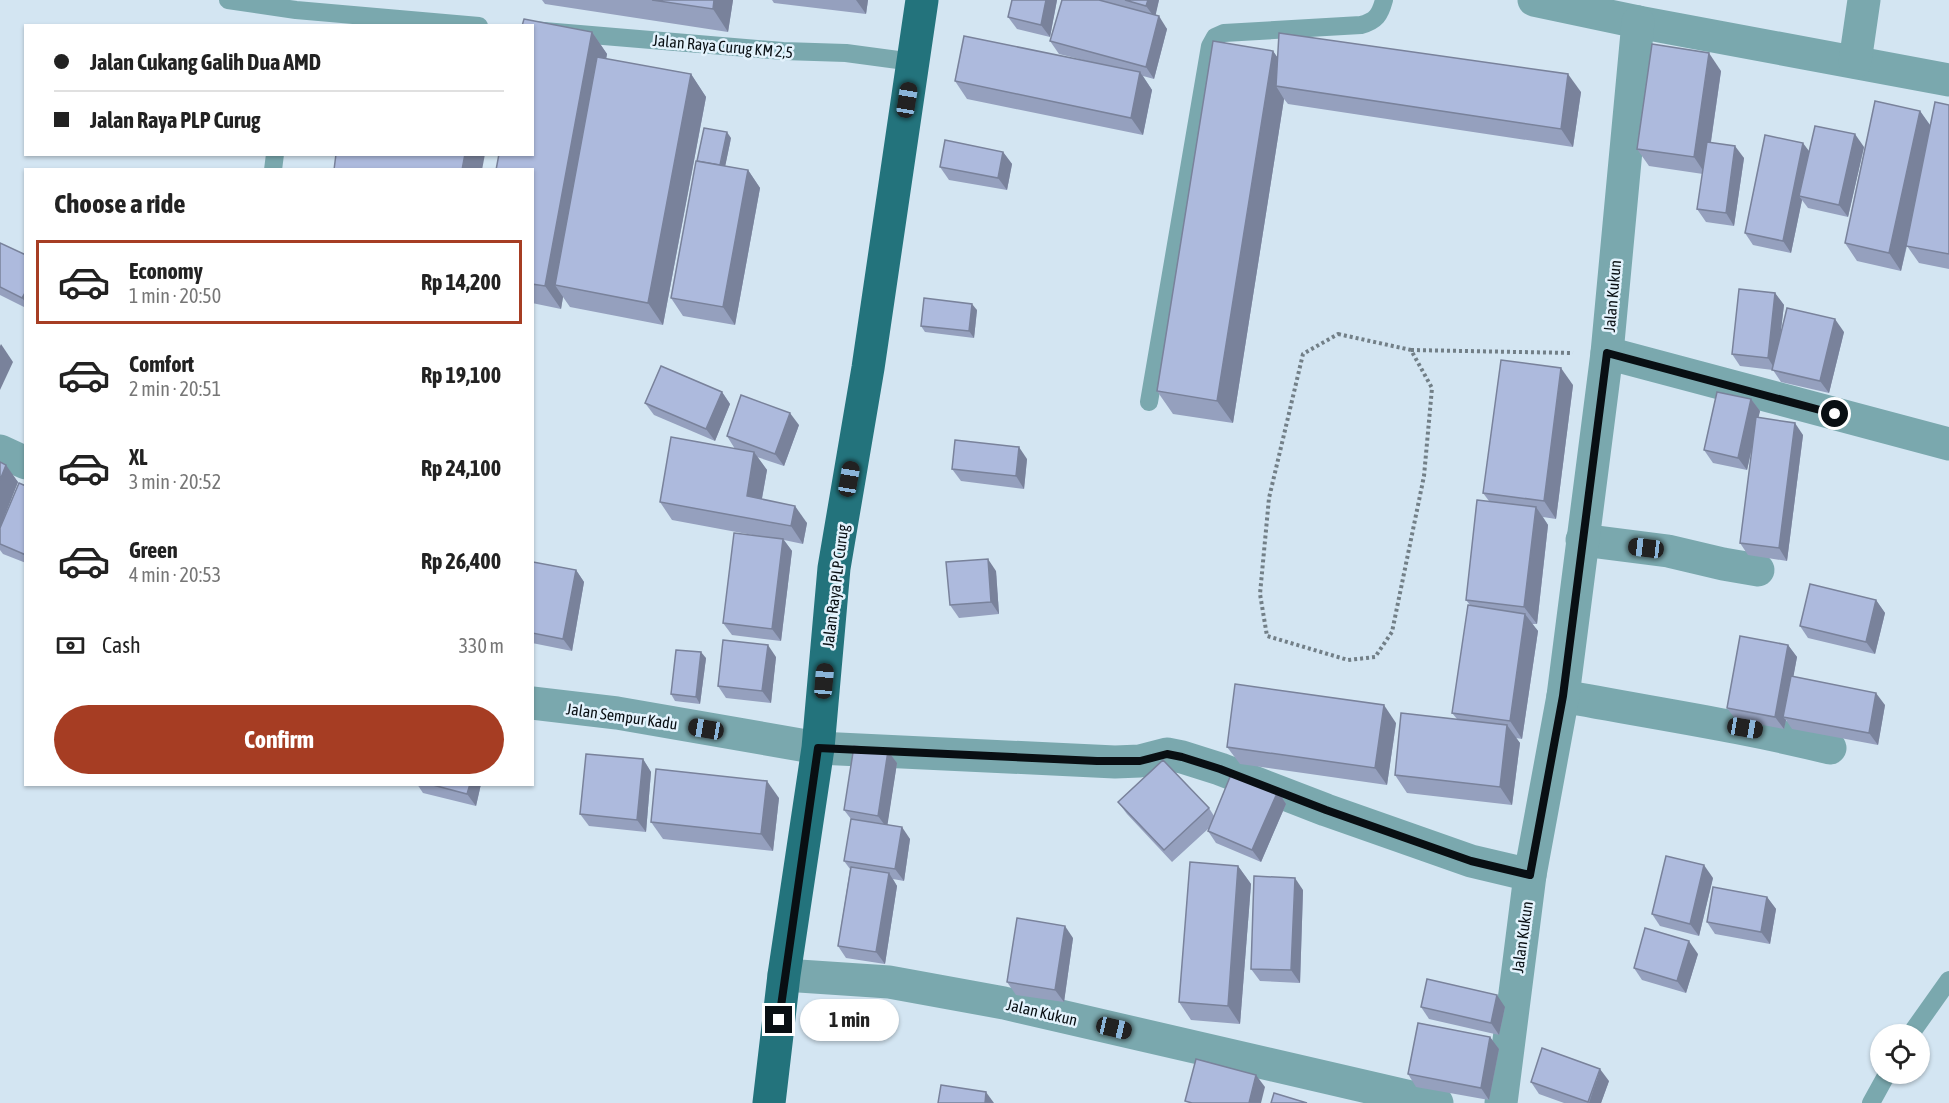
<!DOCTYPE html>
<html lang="en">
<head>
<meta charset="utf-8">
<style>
  body { margin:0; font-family:"Asap Condensed",sans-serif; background:#f2f2f2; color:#222; height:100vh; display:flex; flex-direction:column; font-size:22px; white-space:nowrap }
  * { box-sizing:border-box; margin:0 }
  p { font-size:20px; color:#767676 }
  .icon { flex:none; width:33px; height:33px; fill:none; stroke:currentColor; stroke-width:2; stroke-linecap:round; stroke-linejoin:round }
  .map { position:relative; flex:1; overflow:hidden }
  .panel { position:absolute; left:24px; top:168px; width:510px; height:618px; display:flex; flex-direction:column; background:#fff; border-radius:0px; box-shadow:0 2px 4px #0004 }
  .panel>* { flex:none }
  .hud { position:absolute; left:24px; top:24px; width:510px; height:132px; border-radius:0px; box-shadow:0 2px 4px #0004; display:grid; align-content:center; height:132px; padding:0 30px; background:#fff }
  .controls { position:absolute; left:1870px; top:1024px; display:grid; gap:12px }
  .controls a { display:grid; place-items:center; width:60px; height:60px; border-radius:50%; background:#fff; box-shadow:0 2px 4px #0004; font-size:30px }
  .end { position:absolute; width:27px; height:27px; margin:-14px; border:8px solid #090f13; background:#fff; box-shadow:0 0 0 3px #fff }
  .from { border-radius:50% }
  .bubble { position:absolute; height:42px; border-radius:21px; background:#fff; box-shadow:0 2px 4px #0004; font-size:20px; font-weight:700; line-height:42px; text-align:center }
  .car { position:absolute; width:18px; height:36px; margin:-18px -9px; border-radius:8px; box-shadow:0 0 4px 2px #0007; background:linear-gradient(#222 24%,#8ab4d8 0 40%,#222 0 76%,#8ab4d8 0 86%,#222 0) }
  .hud b { display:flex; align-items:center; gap:21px; height:57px; font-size:22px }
  .hud b+b { border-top:2px solid #e0e0e0 }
  .hud i { width:15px; height:15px; background:#222 }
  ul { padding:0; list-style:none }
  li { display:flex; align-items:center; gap:18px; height:84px; margin:0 12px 9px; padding:0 18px; border:3px solid transparent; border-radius:0px }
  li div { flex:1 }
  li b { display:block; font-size:22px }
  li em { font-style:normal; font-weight:700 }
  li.active { border-color:#a63d23 }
  li>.icon { width:54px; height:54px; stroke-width:1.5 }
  h2 { padding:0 30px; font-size:27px; line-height:72px }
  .pay { display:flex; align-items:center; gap:15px; height:66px; padding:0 30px; font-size:22px }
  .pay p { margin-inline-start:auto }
  .action { display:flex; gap:12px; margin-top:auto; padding:12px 30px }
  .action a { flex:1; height:69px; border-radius:36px; background:#a63d23; color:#fff; font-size:24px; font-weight:700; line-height:69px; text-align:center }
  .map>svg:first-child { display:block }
</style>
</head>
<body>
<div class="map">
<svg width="1949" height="1103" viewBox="0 0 1949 1103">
  <rect width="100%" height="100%" fill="#d3e5f2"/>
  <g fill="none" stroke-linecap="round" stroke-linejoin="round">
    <g stroke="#727f87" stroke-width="4" stroke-dasharray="3 3" stroke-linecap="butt">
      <polygon points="1338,334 1411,350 1432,388 1424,476 1392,632 1375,657 1348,660 1267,636 1260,594 1269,498 1303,354"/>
      <polyline points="1411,350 1573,353"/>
    </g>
    <g stroke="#7aa8ae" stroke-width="18">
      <polyline points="228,0 296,10 479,26"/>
      <polyline points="532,30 783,51 846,53 913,62"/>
      <polyline points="273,170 275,154"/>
      <path d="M1149,402L1210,46L1215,37L1224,33L1361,25C1376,21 1380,15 1384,0"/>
      <polyline points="1910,1035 1949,980"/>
      <polyline points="1871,1103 1887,1074"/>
    </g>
    <g stroke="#7aa8ae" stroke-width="33">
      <polyline points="1534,0 1638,22 1949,80"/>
      <polyline points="1855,62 1864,0"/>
      <polyline points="1607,353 1949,444"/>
      <polyline points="0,451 26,463"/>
      <polyline points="1582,540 1668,551 1723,564 1758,570"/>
      <path d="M1563,696C1652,713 1742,726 1830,748"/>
      <polyline points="532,703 617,713 818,748 1115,762 1140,761 1167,754 1182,757 1220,769 1326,810 1471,861 1530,875"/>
      <polyline points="784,975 889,982 1004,1003 1437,1103"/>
      <polyline points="1501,1103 1530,875 1563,696 1607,353 1638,22"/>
    </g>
    <polyline stroke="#23737c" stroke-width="33" points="769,1103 784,975 818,748 834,568 868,368 922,0"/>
  </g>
  <g fill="#95a0be">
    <polygon points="542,0 733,0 728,32 545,4"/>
    <polygon points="772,0 868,0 866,14 774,3"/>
    <polygon points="1012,0 1057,0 1050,37 1017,29 1008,17"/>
    <polygon points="1062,0 1159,0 1155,15 1167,29 1154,79 1143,76 1152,90 1143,135 967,99 955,81 1091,62 1059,54 1050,41"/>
    <polygon points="592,32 607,54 606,59 691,74 706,97 663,325 570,307 563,297 561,309 532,303 532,170"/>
    <polygon points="1273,51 1277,57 1581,92 1573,147 1288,104 1284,99 1233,423 1173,414 1157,391"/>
    <polygon points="1721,71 1711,142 1744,158 1734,226 1706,222 1697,209 1703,174 1649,166 1637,149"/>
    <polygon points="1949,105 1949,269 1919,263 1907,246 1901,271 1857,261 1845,243 1920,111 1930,125"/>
    <polygon points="731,138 725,166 748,170 760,188 735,325 683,316 671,298"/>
    <polygon points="1864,147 1848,217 1808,208 1802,200 1791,253 1753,245 1745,233 1809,151"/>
    <polygon points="1003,152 1012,164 1007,190 949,180 940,167"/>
    <polygon points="0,243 26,255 26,308 0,295"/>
    <polygon points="1775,293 1784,305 1780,337 1844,332 1829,393 1781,382 1773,370 1740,366 1732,354"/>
    <polygon points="977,310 974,338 925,332 921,326"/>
    <polygon points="1573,385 1556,519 1543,517 1548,525 1537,624 1532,624 1538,631 1522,739 1516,738 1520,743 1512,805 1407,793 1395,775 1457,719 1452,713 1470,605 1466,600 1489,501 1483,493"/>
    <polygon points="722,392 730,404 715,441 654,415 645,403"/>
    <polygon points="1751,399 1760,411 1758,417 1803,435 1787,561 1748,555 1740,543 1753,443 1747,470 1713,463 1704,450"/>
    <polygon points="799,425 784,466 757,457 767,470 762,499 807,523 803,544 784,540 792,551 781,641 732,635 723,623 758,536 672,520 660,502 735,449 727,436"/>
    <polygon points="1027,459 1024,489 961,481 952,469"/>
    <polygon points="0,462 18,482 3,519 26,486 26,563 3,554 0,550"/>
    <polygon points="533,562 576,570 584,582 572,651 532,643"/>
    <polygon points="996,571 999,614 959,618 950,605"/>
    <polygon points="1876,600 1885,613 1875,654 1808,638 1800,626"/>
    <polygon points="1788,645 1797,657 1793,677 1885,705 1878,745 1792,729 1786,720 1784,729 1736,720 1727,708"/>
    <polygon points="776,657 771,703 726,698 718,686"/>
    <polygon points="706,658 700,704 675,701 671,694"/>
    <polygon points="1396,723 1387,785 1240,764 1227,747"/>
    <polygon points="888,751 897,763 887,825 910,839 904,881 893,879 897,886 885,964 846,958 838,946 850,869 844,861 851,819 844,810"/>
    <polygon points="643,759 651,772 646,832 589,826 580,814"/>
    <polygon points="417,784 481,784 476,806 423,793"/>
    <polygon points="1278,791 1286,804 1261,862 1216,843 1208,831 1208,829 1172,862 1127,814 1118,802 1209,808 1214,816"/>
    <polygon points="779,798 773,851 663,839 651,822"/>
    <polygon points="1238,866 1251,884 1240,1024 1191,1020 1179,1002"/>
    <polygon points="1713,878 1699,936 1660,926 1652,914"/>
    <polygon points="1303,890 1300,983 1260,981 1251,969"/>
    <polygon points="1767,897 1776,909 1770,944 1715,934 1707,922"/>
    <polygon points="1073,938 1064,1002 1016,995 1007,982"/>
    <polygon points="1698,954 1686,993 1642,980 1634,968"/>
    <polygon points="1421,1007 1505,1007 1499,1035 1429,1019"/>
    <polygon points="1490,1037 1499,1049 1489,1100 1416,1087 1408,1074"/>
    <polygon points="1609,1081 1601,1103 1564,1103 1539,1094 1531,1082"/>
  </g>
  <g fill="#79829b">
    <polygon points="714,0 733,0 728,32 713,9"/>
    <polygon points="856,0 868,0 866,14"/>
    <polygon points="1046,0 1057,0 1050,37 1041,25"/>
    <polygon points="1148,0 1159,0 1155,18 1146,6"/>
    <polygon points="1159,16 1167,29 1154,79 1146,67"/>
    <polygon points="592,32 607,54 565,287 555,285 563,297 561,309 545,286"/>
    <polygon points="1273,51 1288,73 1276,86 1284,99 1233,423 1217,401"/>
    <polygon points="1709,53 1721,71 1706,175 1694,157"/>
    <polygon points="1140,72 1152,90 1143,135 1131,118"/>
    <polygon points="691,74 706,97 663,325 648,303"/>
    <polygon points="1568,74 1581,92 1573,147 1561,129"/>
    <polygon points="1920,111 1932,128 1901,271 1889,253"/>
    <polygon points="727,132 731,138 724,172 720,166"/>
    <polygon points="1855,134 1864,147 1848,217 1839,205"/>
    <polygon points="1803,143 1812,155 1799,196 1802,200 1791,253 1783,241"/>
    <polygon points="1735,146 1744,158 1734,226 1726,213"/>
    <polygon points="1003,152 1012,164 1007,190 998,178"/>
    <polygon points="465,154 485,154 482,170 462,170"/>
    <polygon points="748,170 760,188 735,325 723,307"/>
    <polygon points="26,291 26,303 22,298"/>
    <polygon points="1775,293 1784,305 1776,371 1768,358"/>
    <polygon points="972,304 977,310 974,338 969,331"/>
    <polygon points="1835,319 1844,332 1829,393 1820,381"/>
    <polygon points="1,344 13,362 0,390 0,346"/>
    <polygon points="1561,368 1573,385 1556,519 1544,501"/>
    <polygon points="722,392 730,404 715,441 706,429"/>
    <polygon points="1751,399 1760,411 1747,470 1738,458"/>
    <polygon points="790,413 799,425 784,466 775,454"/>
    <polygon points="1795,423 1803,435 1787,561 1779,548"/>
    <polygon points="1019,447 1027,459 1024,489 1016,476"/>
    <polygon points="754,452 767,470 759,514 747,496"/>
    <polygon points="6,465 18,482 0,528 0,480"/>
    <polygon points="795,506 807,523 803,544 791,526"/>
    <polygon points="1536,507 1548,525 1537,624 1524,607"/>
    <polygon points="783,539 792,551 781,641 772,629"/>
    <polygon points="988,559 996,571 999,614 991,602"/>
    <polygon points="576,570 584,582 572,651 563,639"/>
    <polygon points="1876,600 1885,613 1875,654 1866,642"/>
    <polygon points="1525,614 1538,631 1522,739 1510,721"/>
    <polygon points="768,645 776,657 771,703 762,691"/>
    <polygon points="1788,645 1797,657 1786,717 1783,717 1786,720 1784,729 1775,717"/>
    <polygon points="701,652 706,658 700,704 696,697"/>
    <polygon points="1876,693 1885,705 1878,745 1869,733"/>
    <polygon points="1384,705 1396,723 1387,785 1375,768"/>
    <polygon points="1507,725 1520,743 1512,805 1500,787"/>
    <polygon points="888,751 897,763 887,828 878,816"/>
    <polygon points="643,759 651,772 646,832 637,820"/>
    <polygon points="767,781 779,798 773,851 761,834"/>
    <polygon points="470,784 481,784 476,806 467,794"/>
    <polygon points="1278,791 1286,804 1261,862 1252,850"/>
    <polygon points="902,827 910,839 904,881 895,869"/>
    <polygon points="1704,865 1713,878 1699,936 1690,924"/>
    <polygon points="1238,866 1251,884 1240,1024 1228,1006"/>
    <polygon points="889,873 897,886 885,964 876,952"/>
    <polygon points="1295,878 1303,890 1300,983 1291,970"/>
    <polygon points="1767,897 1776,909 1770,944 1761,932"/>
    <polygon points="1065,926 1073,938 1064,1002 1055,990"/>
    <polygon points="1689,941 1698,954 1686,993 1677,981"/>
    <polygon points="1497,995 1505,1007 1499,1035 1491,1023"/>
    <polygon points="1490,1037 1499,1049 1489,1100 1481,1088"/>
    <polygon points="1600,1069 1609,1081 1601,1103 1589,1103"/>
    <polygon points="1256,1075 1265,1087 1261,1103 1249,1103"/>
    <polygon points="986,1092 994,1103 985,1103"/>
  </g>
  <g fill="#adbadd" stroke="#79829b" stroke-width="1.5">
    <polygon points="652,0 714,0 713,9"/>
    <polygon points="1012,0 1046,0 1041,25 1008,17"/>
    <polygon points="1062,0 1099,0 1159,16 1146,67 1050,41"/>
    <polygon points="1125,0 1148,0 1146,6"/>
    <polygon points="524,19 592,32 545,286 532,284 532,170 496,170 499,154 532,154 532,26 522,26"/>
    <polygon points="1279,33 1568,74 1561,129 1276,86"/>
    <polygon points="964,36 1140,72 1131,118 955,81"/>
    <polygon points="1213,41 1273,51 1217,401 1157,391"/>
    <polygon points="1652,44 1709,53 1694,157 1637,149"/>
    <polygon points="597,57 691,74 648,303 555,285"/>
    <polygon points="1875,101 1920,111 1889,253 1845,243"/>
    <polygon points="1935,102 1949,105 1949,254 1906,246"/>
    <polygon points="1815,126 1855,134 1839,205 1799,196"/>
    <polygon points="704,128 727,132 720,165 697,161"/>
    <polygon points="1765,135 1803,143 1783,241 1745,233"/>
    <polygon points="945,140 1003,152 998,178 940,167"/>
    <polygon points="1707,142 1735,146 1726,213 1697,209"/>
    <polygon points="336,154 465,154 462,170 334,170"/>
    <polygon points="696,161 748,170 723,307 671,298"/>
    <polygon points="0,243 26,255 26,291 22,298 0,287"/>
    <polygon points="1739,289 1775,293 1768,358 1732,354"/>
    <polygon points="924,298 972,304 969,331 921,326"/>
    <polygon points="1787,308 1835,319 1820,381 1772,370"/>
    <polygon points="1501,360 1561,368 1544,501 1483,493"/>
    <polygon points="661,366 722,392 706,429 645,403"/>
    <polygon points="1717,392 1751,399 1738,458 1704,450"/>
    <polygon points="741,395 790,413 775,454 727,436"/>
    <polygon points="1756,417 1795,423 1779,548 1740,543"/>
    <polygon points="671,437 754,452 747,496 795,506 791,526 660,502"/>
    <polygon points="955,440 1019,447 1016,476 952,469"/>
    <polygon points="0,462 6,465 0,480"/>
    <polygon points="19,483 26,486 26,555 0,544 0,528"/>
    <polygon points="1477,500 1536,507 1524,607 1466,600"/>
    <polygon points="734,533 783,539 772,629 723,623"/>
    <polygon points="988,559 991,602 950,605 946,562"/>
    <polygon points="533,562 576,570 563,639 532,633"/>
    <polygon points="1810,584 1876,600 1866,642 1800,626"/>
    <polygon points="1468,605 1525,614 1510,721 1452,713"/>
    <polygon points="1740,636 1788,645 1775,717 1727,708"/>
    <polygon points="723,640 768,645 762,691 718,686"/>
    <polygon points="676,650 701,652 696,697 671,694"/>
    <polygon points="1791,676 1876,693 1869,733 1783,717"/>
    <polygon points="1235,684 1384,705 1375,768 1227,747"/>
    <polygon points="1401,713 1507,725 1500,787 1395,775"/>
    <polygon points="854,746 888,751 878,816 844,810"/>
    <polygon points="586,754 643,759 637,820 580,814"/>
    <polygon points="1163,760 1209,808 1164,850 1118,802"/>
    <polygon points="656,769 767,781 761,834 651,822"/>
    <polygon points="1232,772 1278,791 1252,850 1208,831"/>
    <polygon points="429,784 470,784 467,794"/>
    <polygon points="851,819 902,827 895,869 844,861"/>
    <polygon points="1666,856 1704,865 1690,924 1652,914"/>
    <polygon points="1190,862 1238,866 1228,1006 1179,1002"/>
    <polygon points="851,867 889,873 876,952 838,946"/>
    <polygon points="1254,876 1295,878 1291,970 1251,969"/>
    <polygon points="1713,887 1767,897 1761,932 1707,922"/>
    <polygon points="1017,918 1065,926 1055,990 1007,982"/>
    <polygon points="1645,928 1689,941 1677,981 1634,968"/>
    <polygon points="1427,979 1497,995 1491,1023 1421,1007"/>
    <polygon points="1418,1023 1490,1037 1481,1088 1408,1074"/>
    <polygon points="1542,1048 1600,1069 1588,1102 1531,1082"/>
    <polygon points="1196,1059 1256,1075 1249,1103 1192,1103 1185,1101"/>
    <polygon points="941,1085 986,1092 985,1103 938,1103"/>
    <polygon points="1274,1093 1307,1103 1271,1103"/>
  </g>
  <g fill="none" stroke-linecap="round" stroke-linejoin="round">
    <polyline stroke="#090f13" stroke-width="8" points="779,1020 818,748 1097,761 1140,761 1167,754 1182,757 1220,769 1326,810 1471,861 1530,875 1563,696 1607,353 1835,414"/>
  </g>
  <g text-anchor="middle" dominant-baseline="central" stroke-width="5" stroke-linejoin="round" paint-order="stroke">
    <g font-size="16" fill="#090f13" stroke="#e3f2fc">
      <text transform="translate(723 46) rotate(5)">Jalan Raya Curug KM 2,5</text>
      <text transform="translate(1612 296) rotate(-85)">Jalan Kukun</text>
      <text transform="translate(835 586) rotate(-83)">Jalan Raya PLP Curug</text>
      <text transform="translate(622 716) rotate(8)">Jalan Sempur Kadu</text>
      <text transform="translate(1522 937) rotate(-82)">Jalan Kukun</text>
      <text transform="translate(1042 1012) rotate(13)">Jalan Kukun</text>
    </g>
  </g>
</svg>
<div class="controls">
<a><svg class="icon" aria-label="locate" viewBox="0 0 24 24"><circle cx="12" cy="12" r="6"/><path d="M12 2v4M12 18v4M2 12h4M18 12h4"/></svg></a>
</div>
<i class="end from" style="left:1835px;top:414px"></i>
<i class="end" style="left:779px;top:1020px"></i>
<div class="bubble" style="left:800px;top:999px;width:99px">1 min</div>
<i class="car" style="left:907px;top:100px;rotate:9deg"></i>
<i class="car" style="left:849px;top:479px;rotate:10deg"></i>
<i class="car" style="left:1646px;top:548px;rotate:277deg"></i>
<i class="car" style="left:824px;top:681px;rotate:5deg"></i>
<i class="car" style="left:1745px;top:728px;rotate:99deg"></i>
<i class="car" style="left:706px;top:729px;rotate:280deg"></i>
<i class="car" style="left:1114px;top:1028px;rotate:103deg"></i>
<div class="hud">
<b><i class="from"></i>Jalan Cukang Galih Dua AMD</b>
<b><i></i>Jalan Raya PLP Curug</b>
</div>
<section class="panel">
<h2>Choose a ride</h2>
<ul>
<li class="active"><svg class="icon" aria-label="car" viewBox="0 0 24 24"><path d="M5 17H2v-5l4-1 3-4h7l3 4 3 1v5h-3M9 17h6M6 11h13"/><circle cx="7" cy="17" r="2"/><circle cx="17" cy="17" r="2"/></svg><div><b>Economy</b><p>1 min · 20:50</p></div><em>Rp 14,200</em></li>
<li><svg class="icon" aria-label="car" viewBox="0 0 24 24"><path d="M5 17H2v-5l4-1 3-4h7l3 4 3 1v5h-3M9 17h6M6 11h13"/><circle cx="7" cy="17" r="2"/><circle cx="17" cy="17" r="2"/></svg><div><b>Comfort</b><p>2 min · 20:51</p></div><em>Rp 19,100</em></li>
<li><svg class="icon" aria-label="car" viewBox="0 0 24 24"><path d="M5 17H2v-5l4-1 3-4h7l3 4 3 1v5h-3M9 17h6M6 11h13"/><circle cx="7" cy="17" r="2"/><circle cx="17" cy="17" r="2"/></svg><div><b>XL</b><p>3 min · 20:52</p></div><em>Rp 24,100</em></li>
<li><svg class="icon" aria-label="car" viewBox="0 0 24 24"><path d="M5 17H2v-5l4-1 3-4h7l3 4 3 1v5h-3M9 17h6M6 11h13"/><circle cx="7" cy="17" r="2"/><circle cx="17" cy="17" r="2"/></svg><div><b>Green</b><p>4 min · 20:53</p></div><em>Rp 26,400</em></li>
</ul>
<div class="pay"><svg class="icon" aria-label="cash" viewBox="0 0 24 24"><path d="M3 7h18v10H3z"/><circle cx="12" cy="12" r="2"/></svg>Cash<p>330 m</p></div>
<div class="action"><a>Confirm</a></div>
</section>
</div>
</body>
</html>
